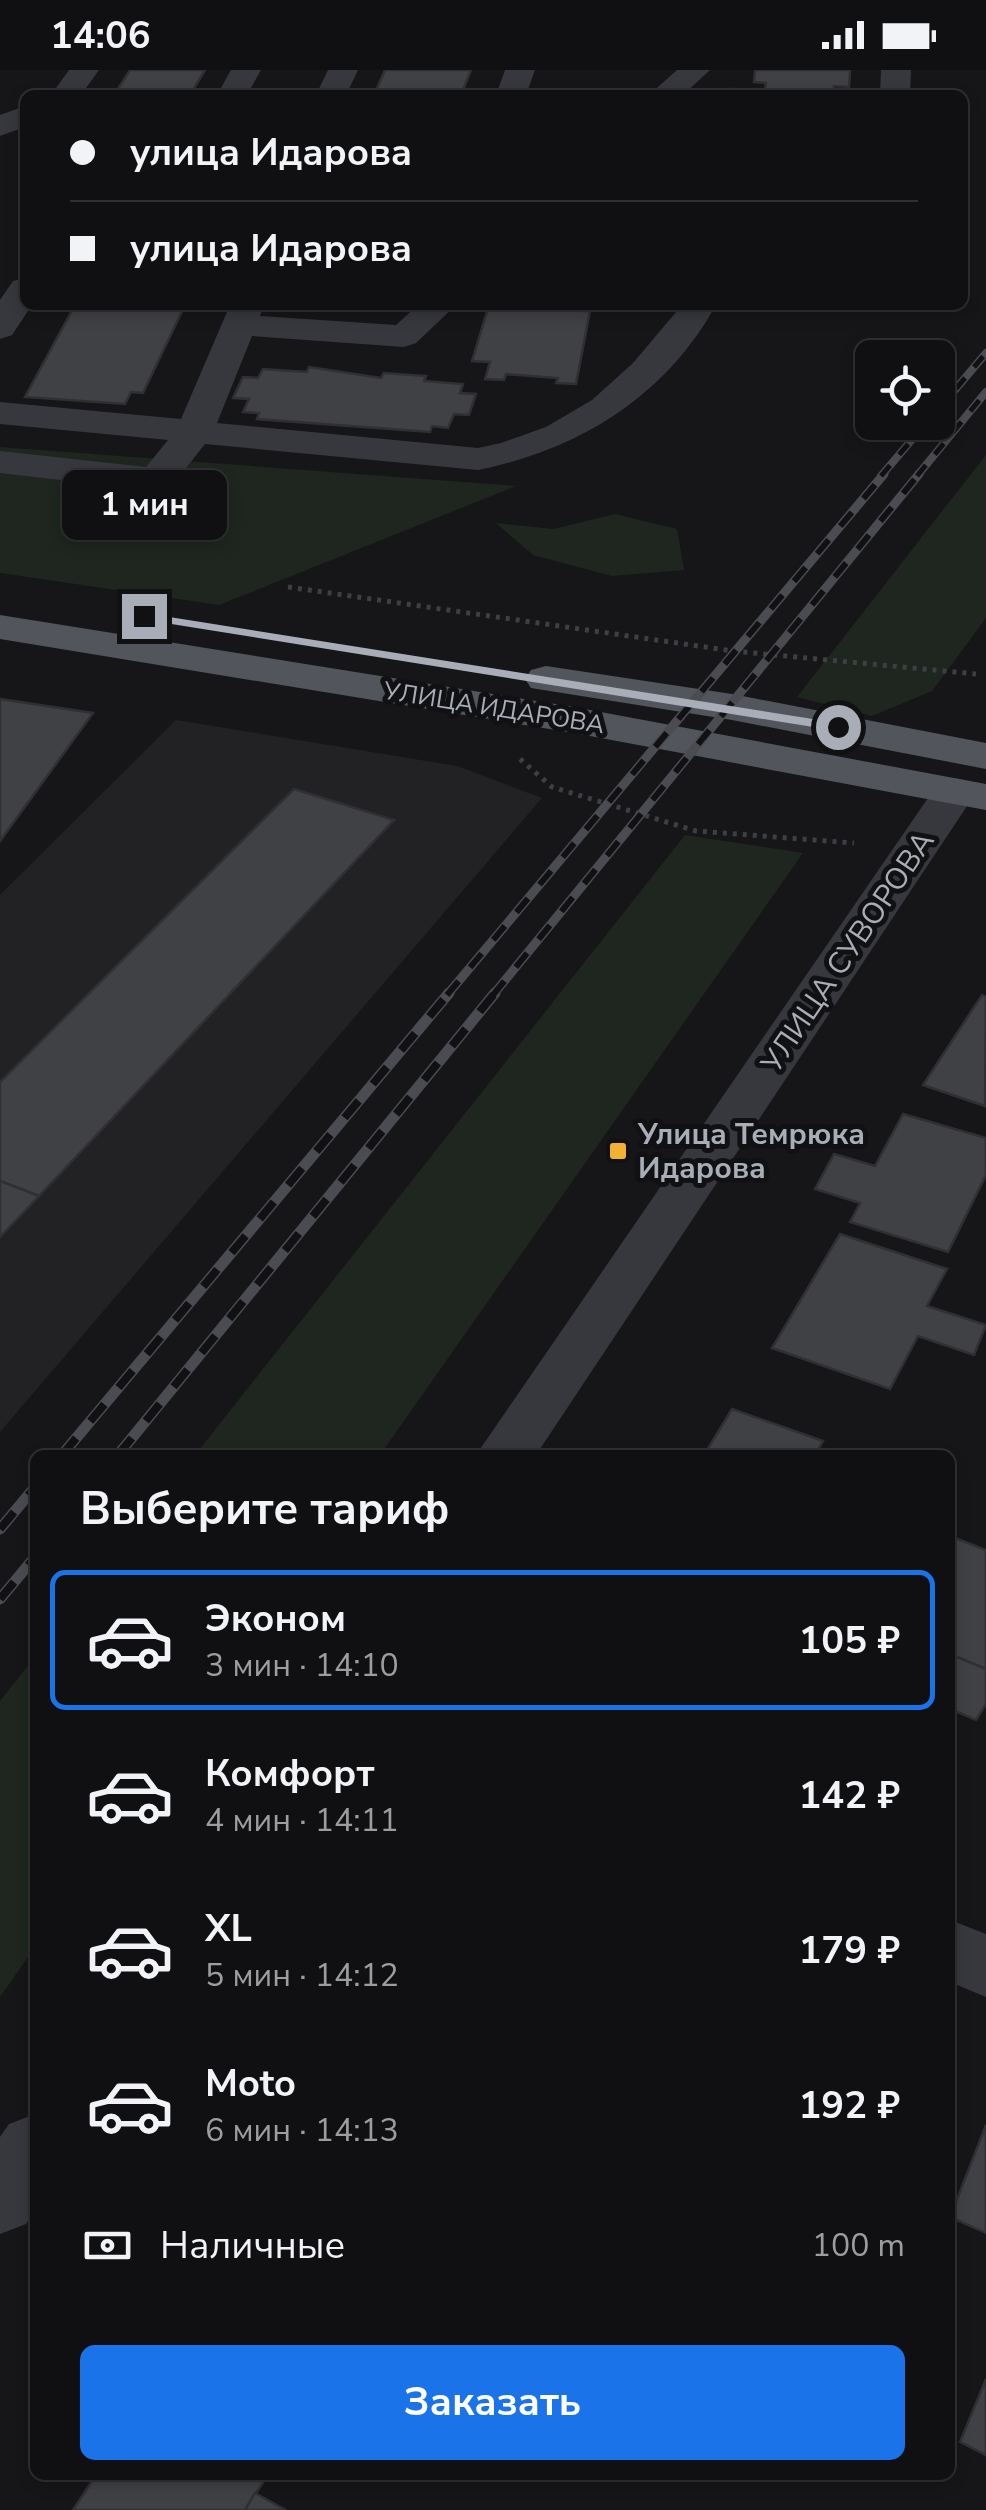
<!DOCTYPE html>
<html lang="ru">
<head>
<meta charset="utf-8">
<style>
  body { margin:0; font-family:"Nunito Sans",sans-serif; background:#1e1e20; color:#f1f3f6; height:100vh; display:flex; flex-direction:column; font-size:38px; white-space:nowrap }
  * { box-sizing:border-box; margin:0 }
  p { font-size:32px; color:#9c9d9f }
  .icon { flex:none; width:55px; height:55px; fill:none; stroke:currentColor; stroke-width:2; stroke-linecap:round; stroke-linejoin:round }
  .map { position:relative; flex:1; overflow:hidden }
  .sheet { position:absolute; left:30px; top:1380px; width:925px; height:1030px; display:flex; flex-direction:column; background:#101012; border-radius:15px; box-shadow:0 5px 15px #0003,0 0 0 2px #303032 }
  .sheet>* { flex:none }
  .hud { position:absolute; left:20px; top:20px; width:948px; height:220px; border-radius:15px; box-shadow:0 5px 15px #0003,0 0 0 2px #303032; display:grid; align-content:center; height:220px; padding:0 50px; background:#101012 }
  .fabs { position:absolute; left:855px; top:270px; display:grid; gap:20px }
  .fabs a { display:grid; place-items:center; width:100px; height:100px; border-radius:15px; background:#101012; box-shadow:0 5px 15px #0003,0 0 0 2px #303032; font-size:50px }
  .end { position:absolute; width:45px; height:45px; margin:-22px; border:12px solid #a8adb8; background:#111; box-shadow:0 0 0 5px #111 }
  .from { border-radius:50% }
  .bubble { position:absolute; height:70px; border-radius:15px; background:#101012; box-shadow:0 5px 15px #0003,0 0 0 2px #303032; font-size:32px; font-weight:700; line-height:70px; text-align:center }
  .hud b { display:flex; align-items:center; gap:35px; height:95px; font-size:38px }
  .hud b+b { border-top:2px solid #303032 }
  .hud i { width:25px; height:25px; background:#f1f3f6 }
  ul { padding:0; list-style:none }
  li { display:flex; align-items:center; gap:30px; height:140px; margin:0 20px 15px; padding:0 30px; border:5px solid transparent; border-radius:15px }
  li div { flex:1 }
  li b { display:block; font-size:38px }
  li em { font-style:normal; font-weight:700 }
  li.selected { border-color:#1a73e8 }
  li>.icon { width:90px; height:90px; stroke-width:1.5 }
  h2 { padding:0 50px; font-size:45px; line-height:120px }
  .pay { display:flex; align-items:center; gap:25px; height:110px; padding:0 50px; font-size:38px }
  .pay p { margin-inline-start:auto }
  .button { display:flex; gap:20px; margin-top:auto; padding:20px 50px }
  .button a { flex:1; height:115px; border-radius:15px; background:#1a73e8; color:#fff; font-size:40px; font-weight:700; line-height:115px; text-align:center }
  .status { display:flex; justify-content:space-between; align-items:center; height:70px; padding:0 50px; background:#101012; direction:ltr }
  .status svg { height:28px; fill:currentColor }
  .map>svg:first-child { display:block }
</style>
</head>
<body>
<div class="status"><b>14:06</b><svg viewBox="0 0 49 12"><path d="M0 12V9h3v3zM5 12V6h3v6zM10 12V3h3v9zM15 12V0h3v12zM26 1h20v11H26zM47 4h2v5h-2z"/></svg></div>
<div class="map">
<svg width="986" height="2440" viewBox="0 0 986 2440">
  <rect width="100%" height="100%" fill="#161618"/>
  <polygon fill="#222225" points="176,650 457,696 542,728 0,1362 0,825"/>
  <g fill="#1e261f">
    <polygon points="0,377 516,416 219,535 0,503"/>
    <polygon points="986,385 986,548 932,621 872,646 797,627"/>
    <polygon points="615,444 677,459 684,500 612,506 533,485 496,453 553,459"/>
    <polygon points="685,765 803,783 380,1385 195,1385"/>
    <polygon points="35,1587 35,1877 0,1927 0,1631"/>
  </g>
  <g fill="#404145" stroke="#303034" stroke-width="2.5">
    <polygon points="130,0 205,0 190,25 114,25"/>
    <polygon points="385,0 471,0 461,25 374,25"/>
    <polygon points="755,0 850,0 849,17 834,16 833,23 730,25 731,19 765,20 766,13 754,12"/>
    <polygon points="75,235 185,235 143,323 131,322 125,334 25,327"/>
    <polygon points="489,235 583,235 582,241 590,241 576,314 556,313 558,308 506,304 504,310 485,309 490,292 472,291"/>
    <polygon points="309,297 381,308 384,303 426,306 424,311 463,314 460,323 476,324 469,345 454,344 448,358 432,356 430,362 257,349 259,343 243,342 249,329 233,328 243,307 258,308 263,299 307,302"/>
    <polygon points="0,629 93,643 0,771"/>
    <polygon points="294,719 394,750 39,1126 0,1111 0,1012"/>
    <polygon points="982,925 986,927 985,1036 923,1015"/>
    <polygon points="903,1044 986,1068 986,1105 948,1182 850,1152 860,1133 815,1119 834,1084 875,1096"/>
    <polygon points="0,1111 39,1126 0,1167"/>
    <polygon points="840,1164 947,1199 927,1236 986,1255 974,1285 918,1266 890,1319 772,1278"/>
    <polygon points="732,1339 823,1371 815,1385 704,1385"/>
    <polygon points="950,1466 986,1480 986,1599 950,1584"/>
    <polygon points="950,1584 986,1599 986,1634 976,1650 950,1639"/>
    <polygon points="986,2055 986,2163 950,2147"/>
    <polygon points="986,2309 986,2385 960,2372"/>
    <polygon points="96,2405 268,2405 245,2440 73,2440"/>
    <polygon points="255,2423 286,2440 245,2440"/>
  </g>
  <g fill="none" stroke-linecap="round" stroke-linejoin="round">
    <g stroke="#3d3f44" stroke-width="5" stroke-dasharray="4 6" stroke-linecap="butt">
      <polyline points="288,517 733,581 976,604"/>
      <polyline points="520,689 552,717 696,761 854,773"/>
    </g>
    <g fill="#37383d" fill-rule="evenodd">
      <polygon points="69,0 99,0 81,25 51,25"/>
      <polygon points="231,0 261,0 247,25 217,25"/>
      <polygon points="328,0 358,0 346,25 316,25"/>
      <polygon points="505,0 535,0 526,25 496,25"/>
      <polygon points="677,0 710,0 683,25 649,25"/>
      <polygon points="881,0 911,0 910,25 880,25"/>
      <polygon points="25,36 25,57 0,66 0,45"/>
      <polygon points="25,208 25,235 32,235 12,265 0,269 0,230 13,211"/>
      <path d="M230,235H264L260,246L396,255L418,235H456L416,273L404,277L252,266L217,353L478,378L501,373L546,357L592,330L633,293L682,235H716C665,327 578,380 478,400L205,374L170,418L156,421L0,403V381L146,397L168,370L0,354V332L181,349Z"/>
      <polygon points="955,708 971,712 977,721 536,1385 476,1385 939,712"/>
      <polygon points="950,1850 986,1864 986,1927 950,1912"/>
      <polygon points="35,2044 35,2140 26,2154 0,2164 0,2067 9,2054"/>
    </g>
    <g fill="#53555c" fill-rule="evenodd">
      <polygon points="0,545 574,637 986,714 986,740 574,663 0,569"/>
      <polygon points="546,596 732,624 986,673 986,699 732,650 531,618 525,609 531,600"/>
    </g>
    <defs>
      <g id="rail-far2">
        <polyline points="938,340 986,283"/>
        <polyline points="881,406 927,352"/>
        <polyline points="917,406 986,322"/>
      </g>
      <g id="rail-far1">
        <polyline points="447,925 884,404"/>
        <polyline points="493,925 919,404"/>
      </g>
      <g id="rail">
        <polyline points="62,1385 449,923"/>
        <polyline points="118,1385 495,923"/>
        <polyline points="0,1459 35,1417"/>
        <polyline points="0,1529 35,1487"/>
      </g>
    </defs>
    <use href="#rail-far2" stroke="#4a4c52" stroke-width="8"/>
    <use href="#rail-far1" stroke="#4a4c52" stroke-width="9"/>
    <use href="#rail" stroke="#4a4c52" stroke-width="11"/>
    <use href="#rail-far2" stroke="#111113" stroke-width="5" stroke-dasharray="14" stroke-linecap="butt"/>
    <use href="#rail-far1" stroke="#111113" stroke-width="6" stroke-dasharray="18" stroke-linecap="butt"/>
    <use href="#rail" stroke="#111113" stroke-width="8" stroke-dasharray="22" stroke-linecap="butt"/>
  </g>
  <polygon fill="#a8adb8" points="144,543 838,653 844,657 838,661 140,549"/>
  <rect fill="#f2b134" stroke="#111113" stroke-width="4" x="608" y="1071" width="20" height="20" rx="5"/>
  <g text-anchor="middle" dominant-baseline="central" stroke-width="10" stroke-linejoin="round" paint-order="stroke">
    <g font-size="25" fill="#a8adb8" stroke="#111113">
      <text transform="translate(494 638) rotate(9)">УЛИЦА ИДАРОВА</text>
    </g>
    <g font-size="30" fill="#a8adb8" stroke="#111113">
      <text transform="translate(848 882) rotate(-56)">УЛИЦА СУВОРОВА</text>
    </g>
    <g font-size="30" font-weight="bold" fill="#a8adb8" stroke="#111113" text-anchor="start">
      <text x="638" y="1064">Улица Темрюка<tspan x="638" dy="34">Идарова</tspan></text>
    </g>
  </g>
</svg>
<div class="fabs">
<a><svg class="icon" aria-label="locate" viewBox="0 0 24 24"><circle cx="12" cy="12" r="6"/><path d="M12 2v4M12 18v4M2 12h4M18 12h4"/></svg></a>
</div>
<i class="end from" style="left:838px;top:657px"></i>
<i class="end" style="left:144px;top:546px"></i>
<div class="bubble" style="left:62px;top:400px;width:165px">1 мин</div>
<div class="hud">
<b><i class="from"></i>улица Идарова</b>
<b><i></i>улица Идарова</b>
</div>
<section class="sheet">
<h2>Выберите тариф</h2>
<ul>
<li class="selected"><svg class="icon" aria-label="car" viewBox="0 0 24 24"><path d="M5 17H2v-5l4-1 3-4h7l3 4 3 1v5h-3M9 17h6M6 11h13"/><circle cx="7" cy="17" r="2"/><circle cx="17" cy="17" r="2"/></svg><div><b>Эконом</b><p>3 мин · 14:10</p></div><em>105 ₽</em></li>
<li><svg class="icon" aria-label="car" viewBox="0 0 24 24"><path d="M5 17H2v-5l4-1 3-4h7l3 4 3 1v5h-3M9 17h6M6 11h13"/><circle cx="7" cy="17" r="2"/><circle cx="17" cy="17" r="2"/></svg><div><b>Комфорт</b><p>4 мин · 14:11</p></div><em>142 ₽</em></li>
<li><svg class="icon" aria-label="car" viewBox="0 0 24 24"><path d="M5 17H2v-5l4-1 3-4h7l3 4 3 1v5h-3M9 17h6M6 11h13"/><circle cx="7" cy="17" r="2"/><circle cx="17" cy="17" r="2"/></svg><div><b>XL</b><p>5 мин · 14:12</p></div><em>179 ₽</em></li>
<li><svg class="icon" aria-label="car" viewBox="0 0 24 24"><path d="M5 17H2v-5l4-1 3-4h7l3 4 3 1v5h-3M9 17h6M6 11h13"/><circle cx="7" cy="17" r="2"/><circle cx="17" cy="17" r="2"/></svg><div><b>Moto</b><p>6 мин · 14:13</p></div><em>192 ₽</em></li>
</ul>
<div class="pay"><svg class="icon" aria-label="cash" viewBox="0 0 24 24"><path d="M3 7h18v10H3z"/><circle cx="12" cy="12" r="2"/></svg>Наличные<p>100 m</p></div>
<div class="button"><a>Заказать</a></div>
</section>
</div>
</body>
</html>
